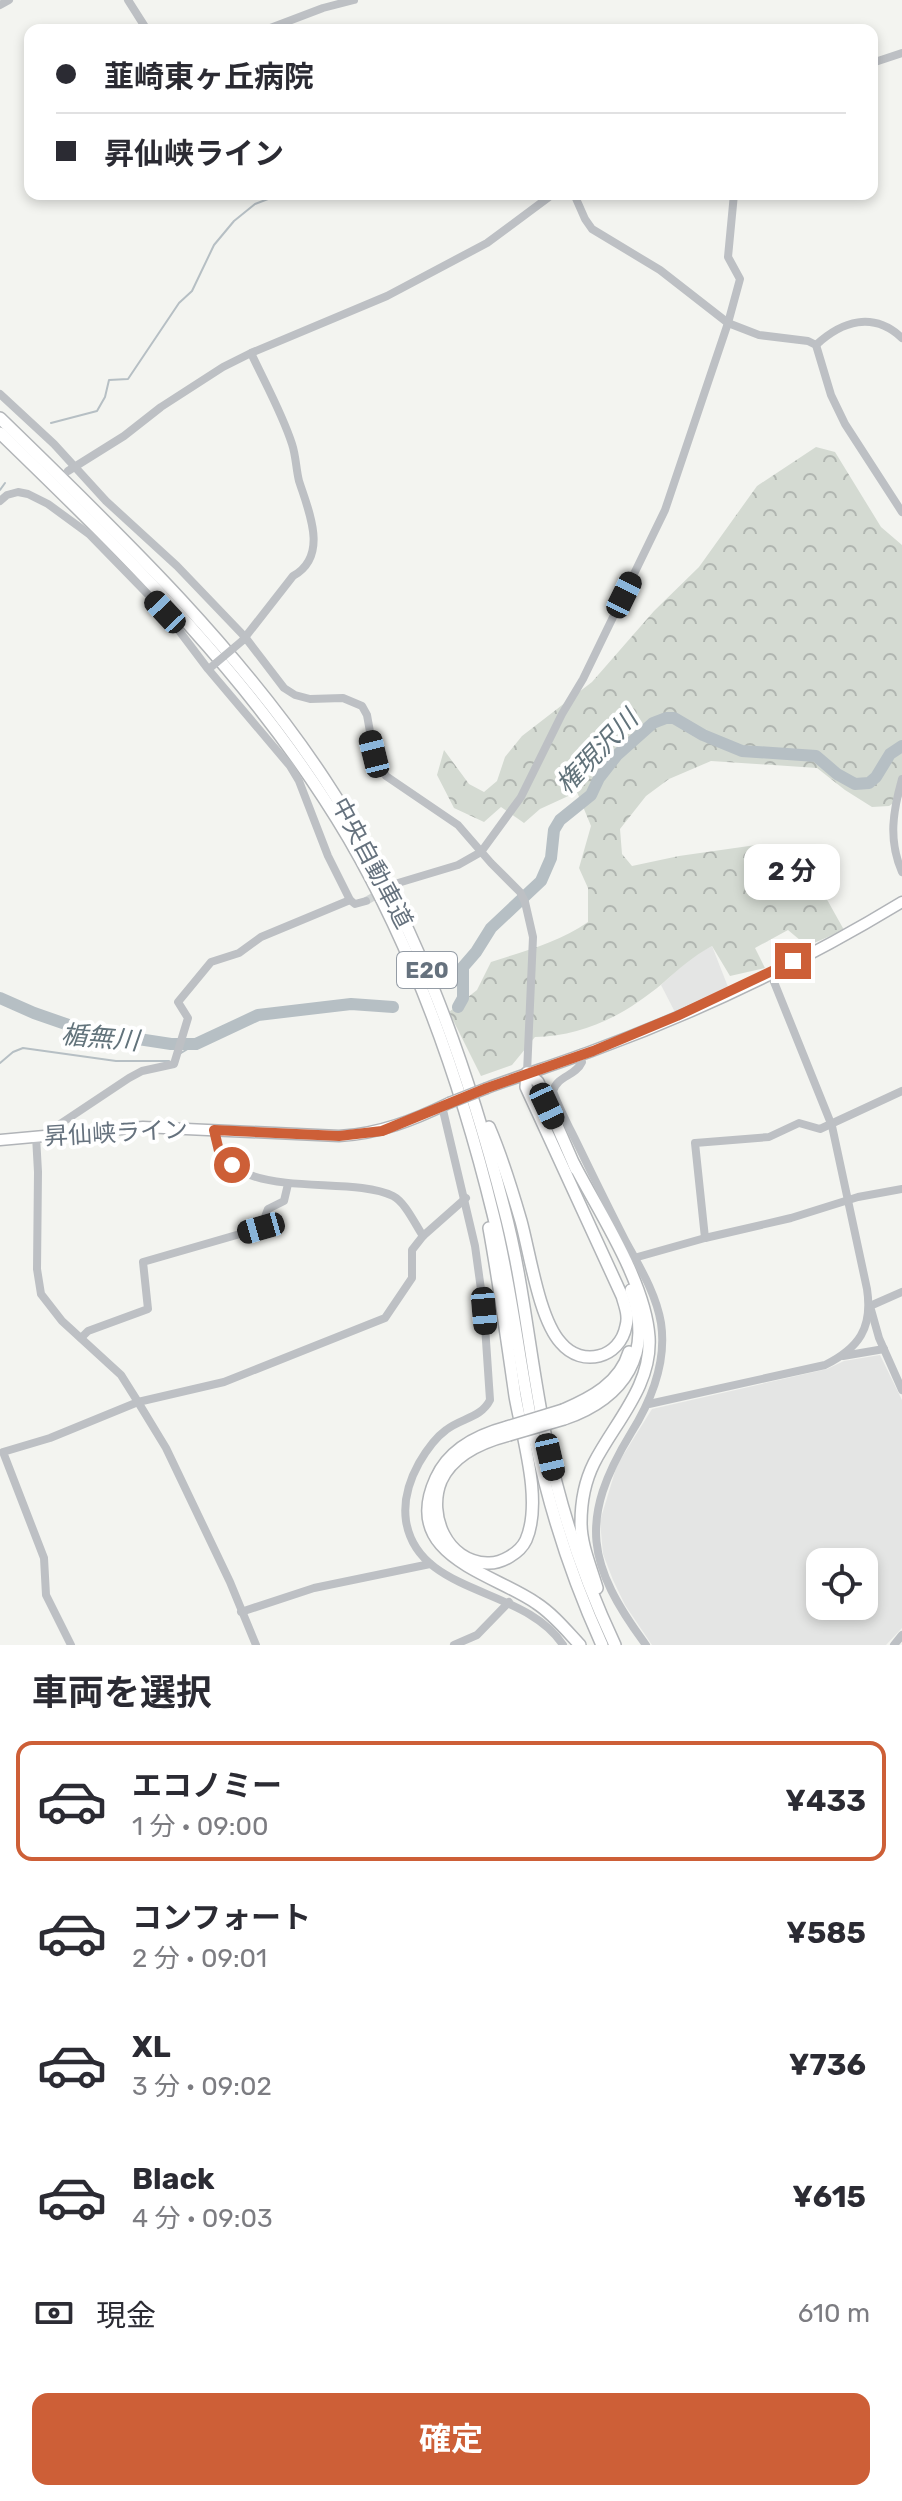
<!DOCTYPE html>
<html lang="ja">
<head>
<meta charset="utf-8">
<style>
  body { margin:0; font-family:Rubik,"Noto Sans JP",sans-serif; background:#f2f2f3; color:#2b2b33; height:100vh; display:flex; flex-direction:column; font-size:30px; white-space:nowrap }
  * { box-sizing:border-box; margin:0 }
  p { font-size:26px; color:#7c7c81 }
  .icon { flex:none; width:44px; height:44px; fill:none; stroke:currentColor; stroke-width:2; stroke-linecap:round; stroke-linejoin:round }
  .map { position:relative; height:1645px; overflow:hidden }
  .drawer { display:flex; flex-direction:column; background:#fff; flex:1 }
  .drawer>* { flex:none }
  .banner { position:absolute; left:24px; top:24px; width:854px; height:176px; border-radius:16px; box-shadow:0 4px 12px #0003; display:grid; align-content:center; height:176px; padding:0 32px; background:#fff }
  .buttons { position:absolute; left:806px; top:1548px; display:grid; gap:16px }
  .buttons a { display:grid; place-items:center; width:72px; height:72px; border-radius:16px; background:#fff; box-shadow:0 4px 12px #0003; font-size:40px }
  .end { position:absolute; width:36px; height:36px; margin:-18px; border:10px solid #cd5f37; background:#fff; box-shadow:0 0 0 4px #fff }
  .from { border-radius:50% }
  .bubble { position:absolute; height:56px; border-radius:16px; background:#fff; box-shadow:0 4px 12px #0003; font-size:26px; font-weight:700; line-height:56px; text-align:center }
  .car { position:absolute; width:24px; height:48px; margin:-24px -12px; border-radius:10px; box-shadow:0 0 6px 2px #0007; background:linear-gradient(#222 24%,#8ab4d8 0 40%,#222 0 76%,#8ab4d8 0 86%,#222 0) }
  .banner b { display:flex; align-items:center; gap:28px; height:76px; font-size:30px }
  .banner b+b { border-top:2px solid #e1e1e2 }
  .banner i { width:20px; height:20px; background:#2b2b33 }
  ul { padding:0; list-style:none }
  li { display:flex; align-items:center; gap:24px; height:120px; margin:0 16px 12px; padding:0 16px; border:4px solid transparent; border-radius:16px }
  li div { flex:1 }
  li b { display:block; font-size:30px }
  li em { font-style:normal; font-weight:700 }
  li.on { border-color:#cd5f37 }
  li>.icon { width:72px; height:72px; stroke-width:1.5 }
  h2 { padding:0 32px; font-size:36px; line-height:96px }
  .pay { display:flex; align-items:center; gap:20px; height:88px; padding:0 32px; font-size:30px }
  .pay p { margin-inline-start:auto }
  .primary-button { display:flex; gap:16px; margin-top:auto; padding:16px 32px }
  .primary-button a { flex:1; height:92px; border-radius:16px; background:#cd5f37; color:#fff; font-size:32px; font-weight:700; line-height:92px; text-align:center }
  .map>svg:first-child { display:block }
</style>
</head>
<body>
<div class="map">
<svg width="902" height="1645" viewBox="0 0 902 1645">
  <defs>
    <pattern id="forest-crowns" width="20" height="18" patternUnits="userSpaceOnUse" patternTransform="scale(2)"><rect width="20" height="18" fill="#d4dad2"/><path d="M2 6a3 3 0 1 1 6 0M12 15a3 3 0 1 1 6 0" fill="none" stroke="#b0b5b0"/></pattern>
  </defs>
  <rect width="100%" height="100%" fill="#f3f4f0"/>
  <g fill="#e4e5e4" fill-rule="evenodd">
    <polygon points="712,946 730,992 677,1016 661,985 693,956"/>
    <path d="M880,1355L902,1400V1628L886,1645H652L625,1605L613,1580L603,1554L600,1521L617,1465L652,1409L827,1369L844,1361ZM820,1562H864V1606H820Z"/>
  </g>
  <path fill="url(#forest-crowns)" d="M816,447L835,452L881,527L902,545V797L889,806L872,807L845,790L817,768L711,761L669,779L646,796L620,829L622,854L632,866L679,856L756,845L810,869L844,930L807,946L788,930L755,948L765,968L730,976L712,946C693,956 679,969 663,983C625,1015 584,1036 535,1037L512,1065L481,1076L449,1012L477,990L491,962C525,951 559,942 588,922V888L579,868L591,826L577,792L540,809L524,823L501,807L484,822L454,808L437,775L444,750L469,784L484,792L497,781L505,757L522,736L592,682L654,611L699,567L757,486Z"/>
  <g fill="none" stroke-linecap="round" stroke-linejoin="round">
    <g stroke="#b6bfc4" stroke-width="2">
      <polyline points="51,423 97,411 105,397 109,380 128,379 179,303 192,291 214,245 234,221 255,204 281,194"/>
      <polyline points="0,490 5,483"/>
      <polyline points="181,1053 196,1044"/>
      <polyline points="0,1063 13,1052 23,1048 116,1061 169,1061"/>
    </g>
    <g stroke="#b6bfc4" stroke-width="12">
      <polyline points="0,998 34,1013 86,1031 171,1044 196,1044 258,1015 351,1004 393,1007"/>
      <polyline points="458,1007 463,998 463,967 476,952 491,928 541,881 551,858 554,830 560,820 591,795 599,778 617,755 653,723 666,718 674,718 703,735 742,751 816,756 837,774 855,784 869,783 876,777 890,754 902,746"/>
    </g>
    <polyline stroke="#d0d4d4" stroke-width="8" stroke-dasharray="8 4" stroke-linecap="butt" points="366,901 398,883"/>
    <defs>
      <g id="major">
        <path d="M487,1088C522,1075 557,1064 592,1051C698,1012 805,961 902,902"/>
        <path d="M0,1140L143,1127L339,1136C379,1134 414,1120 449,1103"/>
      </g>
      <g id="highway">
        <path d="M0,418C116,531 235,644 325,780C412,911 465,1057 504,1208C524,1283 530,1362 546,1438C560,1509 584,1579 615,1645"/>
        <path d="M0,433C128,557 258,684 349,839C417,956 461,1083 493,1214C512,1289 519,1365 535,1440C550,1511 572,1579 602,1645"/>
        <polyline points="527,1073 538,1082 576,1169"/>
        <path d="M489,1127C502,1157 512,1190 521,1221C530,1254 539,1319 561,1343C582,1368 620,1358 626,1326C629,1316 625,1306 622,1296L526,1087L527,1073"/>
        <path d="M574,1164C600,1214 645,1281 649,1337C652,1386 615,1422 594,1463C585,1481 581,1503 581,1523C581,1545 591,1567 597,1588"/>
        <path d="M489,1228C499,1283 507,1340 515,1396C522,1436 543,1501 526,1540C520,1553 501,1564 487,1563C447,1562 427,1515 441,1481C453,1454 482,1442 509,1435"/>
        <path d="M563,1410C591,1398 620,1383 629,1352"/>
        <path d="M564,1419C625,1398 654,1353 631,1290"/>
        <path d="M507,1427C477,1435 449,1449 436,1478C400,1556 491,1572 536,1603C553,1614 566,1630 580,1645"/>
      </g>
    </defs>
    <use href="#major" stroke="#b1b4b8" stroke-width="13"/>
    <use href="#highway" stroke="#b2b5b8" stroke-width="14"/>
    <g stroke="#bdc0c4" stroke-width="8">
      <polyline points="128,0 147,30"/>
      <polyline points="0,5 9,0"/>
      <polyline points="265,30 323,8 354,0"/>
      <polyline points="872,63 902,53"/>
      <polyline points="574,194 585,219 592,229 660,270 728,323 759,335 808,341 816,345 831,395 845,424 902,512"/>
      <path d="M816,345C842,321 873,311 902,338"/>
      <polyline points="0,394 54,444 106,501 177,566 245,637 284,688 295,695 310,699 343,698 362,706 367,715 374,754 386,776 458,825 491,863 520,892 525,902 533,937 527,1073"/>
      <polyline points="68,471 124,436 161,407 223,367 251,353 387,296 487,243 553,194"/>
      <polyline points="0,501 7,495 18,492 28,494 48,504 89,534 165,612 208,669 290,766 299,781 328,856 350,900"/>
      <path d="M243,640L293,576C329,556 309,512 299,481C296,469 296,456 292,444C282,413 265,383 251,353"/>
      <path d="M902,779C893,811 888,840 902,872"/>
      <polyline points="398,883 458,865 481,852 521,797 562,714 583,679 665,510 728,323 740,279 728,257 734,194"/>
      <path d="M579,1056L582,1062C575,1077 558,1075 553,1091C559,1108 568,1125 576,1141C592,1174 608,1207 625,1240C639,1266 656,1293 661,1323C667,1363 651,1401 631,1433C578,1520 587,1565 646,1645"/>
      <path d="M442,1106L475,1246L484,1311L490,1400C481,1418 461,1418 446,1430C435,1438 426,1451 419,1463C409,1481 403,1500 406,1521C418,1596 525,1586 563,1645"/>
      <path d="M214,1130C221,1207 345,1172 393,1196C405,1202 415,1224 423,1236"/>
      <polyline points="52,1134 54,1128 129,1078 142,1071 174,1064 188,1018 178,1002 211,962 239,953 261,937 350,900 355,904 366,901"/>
      <polyline points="36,1136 38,1172 37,1269 41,1294 62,1321 121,1375 138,1402 166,1448 230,1582 256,1645"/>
      <polyline points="705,1238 695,1143 769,1137 799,1123 820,1129 902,1091"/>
      <polyline points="634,1258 705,1238 791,1218 858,1197 902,1189"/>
      <polyline points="902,1292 870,1306 879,1338 902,1390"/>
      <polyline points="81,1338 88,1331 148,1309 143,1262 261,1228 268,1209 284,1201 288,1184"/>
      <polyline points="843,1356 884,1349"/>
      <path d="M649,1404L825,1365C859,1348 873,1328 867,1289L832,1126L770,972"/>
      <polyline points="241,1612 314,1588 430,1564"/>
      <polyline points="71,1645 46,1595 44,1558 3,1452 50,1438 138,1402 224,1382 385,1318 412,1278 412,1250 423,1236 466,1198"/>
      <polyline points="454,1645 477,1635 509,1602"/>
      <polyline points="894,1645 902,1635"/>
    </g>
    <use href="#major" stroke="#fff" stroke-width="10"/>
    <use href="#highway" stroke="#fff" stroke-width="11"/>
    <defs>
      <polyline id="major-bridge" points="449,1103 487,1088"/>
      <g id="highway-bridge">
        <polyline points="507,1427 563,1410"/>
        <polyline points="509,1435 564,1419"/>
      </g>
    </defs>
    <use href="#major-bridge" stroke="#b1b4b8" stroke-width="13" stroke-linecap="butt"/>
    <use href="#highway-bridge" stroke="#b2b5b8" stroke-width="14" stroke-linecap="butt"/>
    <polyline stroke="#bdc0c4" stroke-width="8" points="210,668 242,641"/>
    <use href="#major-bridge" stroke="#fff" stroke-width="10"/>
    <use href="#highway-bridge" stroke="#fff" stroke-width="11"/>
  </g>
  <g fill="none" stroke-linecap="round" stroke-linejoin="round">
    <polyline stroke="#cd5f37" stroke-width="10" points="232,1165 219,1151 214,1130 339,1136 382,1131 487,1088 593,1051 677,1016 793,961"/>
  </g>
  <g text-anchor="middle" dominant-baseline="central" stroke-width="8" stroke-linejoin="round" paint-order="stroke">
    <rect fill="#fff" stroke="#949ca5" stroke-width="2" x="397" y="952" width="60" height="36" rx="6"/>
    <g font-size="22" font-weight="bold" fill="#66727e">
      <text x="427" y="970">E20</text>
    </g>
    <g font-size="24" fill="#66727e" stroke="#fff">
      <text transform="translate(372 863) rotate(62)">中央自動車道</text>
      <text transform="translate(116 1133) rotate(-3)">昇仙峡ライン</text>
    </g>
    <g font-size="26" font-style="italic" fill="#62737b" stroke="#fff">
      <text transform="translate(597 752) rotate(-46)">権現沢川</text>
      <text transform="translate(100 1038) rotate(5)">楯無川</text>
    </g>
  </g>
</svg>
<div class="buttons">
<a><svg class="icon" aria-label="locate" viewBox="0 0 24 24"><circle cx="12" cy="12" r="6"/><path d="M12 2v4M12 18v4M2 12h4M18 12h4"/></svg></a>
</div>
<i class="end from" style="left:232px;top:1165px"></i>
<i class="end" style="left:793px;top:961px"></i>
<div class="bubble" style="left:744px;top:844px;width:96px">2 分</div>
<i class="car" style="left:624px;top:595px;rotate:26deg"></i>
<i class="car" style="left:165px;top:612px;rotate:317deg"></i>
<i class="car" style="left:374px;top:754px;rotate:346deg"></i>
<i class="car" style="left:547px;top:1106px;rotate:155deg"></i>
<i class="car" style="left:261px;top:1228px;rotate:254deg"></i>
<i class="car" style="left:484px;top:1311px;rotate:175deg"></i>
<i class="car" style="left:550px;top:1457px;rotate:167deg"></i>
<div class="banner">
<b><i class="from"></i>韮崎東ヶ丘病院</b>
<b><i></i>昇仙峡ライン</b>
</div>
</div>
<section class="drawer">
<h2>車両を選択</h2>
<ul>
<li class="on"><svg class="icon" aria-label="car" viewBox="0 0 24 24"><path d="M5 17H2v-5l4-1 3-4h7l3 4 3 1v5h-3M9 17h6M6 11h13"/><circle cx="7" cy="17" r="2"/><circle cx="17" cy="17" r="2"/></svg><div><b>エコノミー</b><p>1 分 · 09:00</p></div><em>¥433</em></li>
<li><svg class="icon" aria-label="car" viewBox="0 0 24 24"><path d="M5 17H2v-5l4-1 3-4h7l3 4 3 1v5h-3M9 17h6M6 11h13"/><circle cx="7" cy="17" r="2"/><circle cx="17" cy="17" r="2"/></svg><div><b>コンフォート</b><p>2 分 · 09:01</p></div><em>¥585</em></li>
<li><svg class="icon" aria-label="car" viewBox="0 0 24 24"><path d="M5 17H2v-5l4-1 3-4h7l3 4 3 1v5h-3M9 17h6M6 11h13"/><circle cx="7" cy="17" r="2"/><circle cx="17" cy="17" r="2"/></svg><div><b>XL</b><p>3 分 · 09:02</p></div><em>¥736</em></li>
<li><svg class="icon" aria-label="car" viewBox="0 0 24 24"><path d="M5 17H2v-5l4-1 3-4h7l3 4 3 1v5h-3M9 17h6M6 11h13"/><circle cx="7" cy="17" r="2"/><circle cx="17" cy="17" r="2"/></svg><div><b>Black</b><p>4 分 · 09:03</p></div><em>¥615</em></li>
</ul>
<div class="pay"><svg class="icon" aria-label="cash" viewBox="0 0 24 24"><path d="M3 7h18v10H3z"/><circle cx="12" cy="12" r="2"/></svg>現金<p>610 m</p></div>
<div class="primary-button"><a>確定</a></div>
</section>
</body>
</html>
